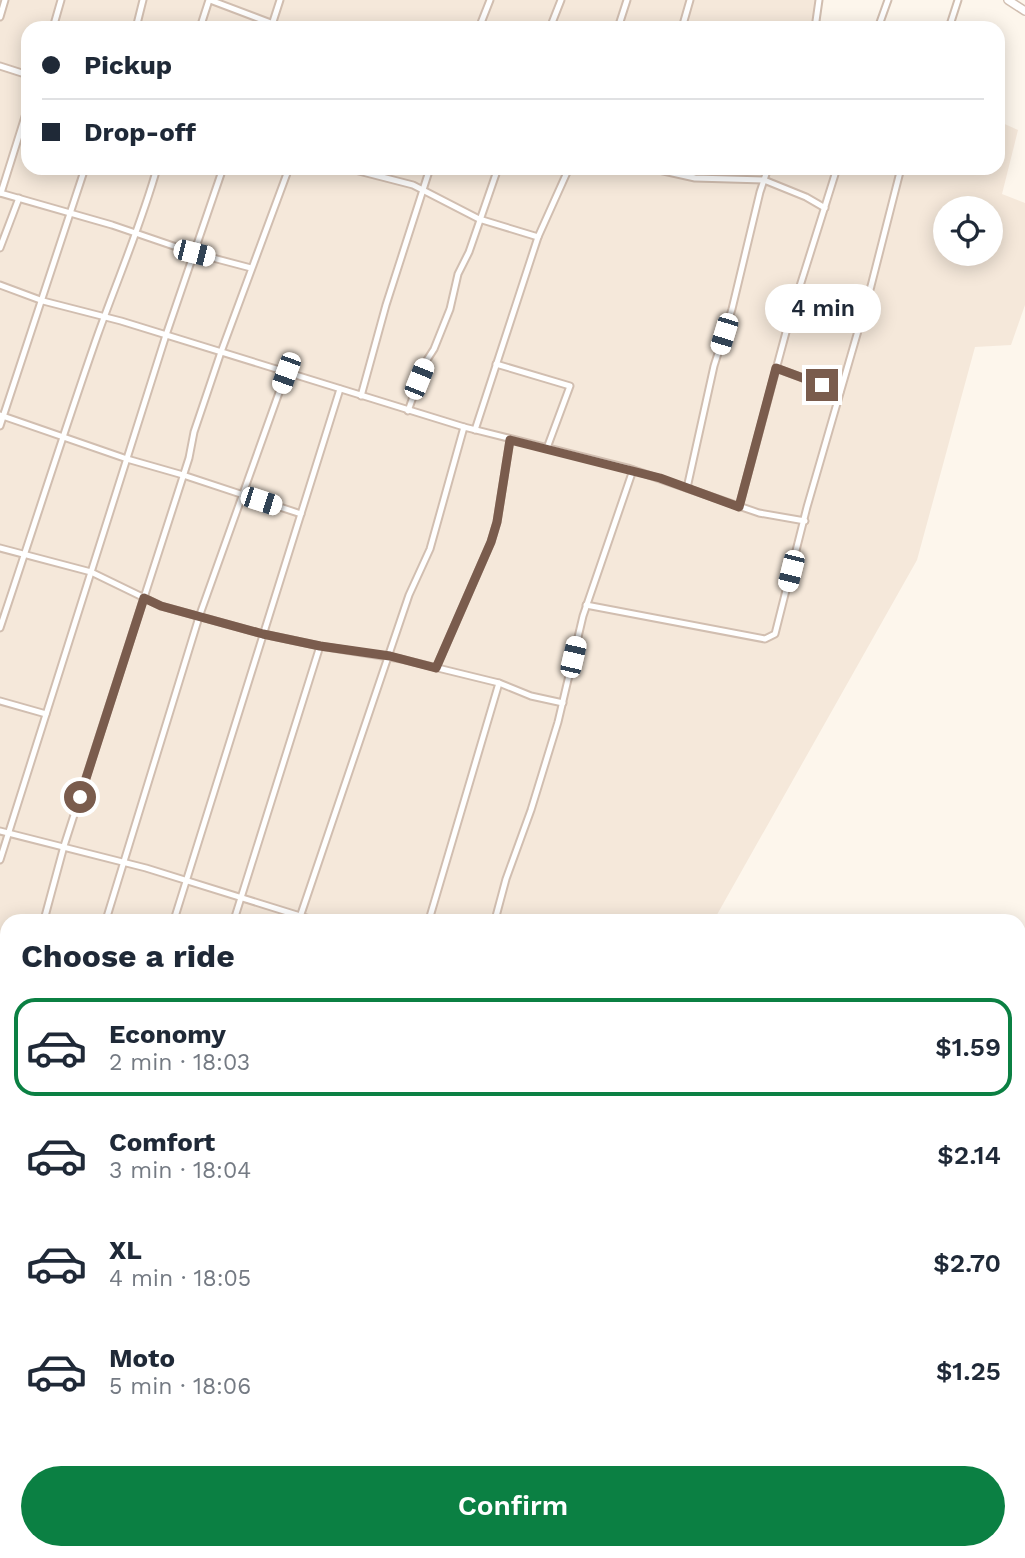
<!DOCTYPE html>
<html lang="en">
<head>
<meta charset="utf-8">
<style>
  body { margin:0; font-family:"Work Sans",sans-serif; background:#f2f2f3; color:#1f2937; height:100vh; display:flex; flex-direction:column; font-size:26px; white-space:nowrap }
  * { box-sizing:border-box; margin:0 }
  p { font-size:23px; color:#747a83 }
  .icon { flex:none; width:38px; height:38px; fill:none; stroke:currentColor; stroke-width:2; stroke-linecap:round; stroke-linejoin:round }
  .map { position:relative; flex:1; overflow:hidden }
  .details { position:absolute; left:0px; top:914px; width:1026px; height:646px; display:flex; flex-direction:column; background:#fff; border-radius:21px 21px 0 0; box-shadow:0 4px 18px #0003 }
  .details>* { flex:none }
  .hud { position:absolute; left:21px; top:21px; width:984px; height:154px; border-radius:21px; box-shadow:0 4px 18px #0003; display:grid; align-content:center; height:154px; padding:0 21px; background:#fff }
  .buttons { position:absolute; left:933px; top:196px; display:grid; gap:14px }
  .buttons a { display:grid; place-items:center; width:70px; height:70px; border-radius:50%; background:#fff; box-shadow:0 4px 18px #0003; font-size:35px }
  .end { position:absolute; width:32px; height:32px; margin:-16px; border:9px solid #7a5c4d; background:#fff; box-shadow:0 0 0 4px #fff }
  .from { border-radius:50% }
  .bubble { position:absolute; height:49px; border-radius:24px; background:#fff; box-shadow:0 4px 18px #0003; font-size:23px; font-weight:600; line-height:49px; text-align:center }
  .car { position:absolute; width:21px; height:42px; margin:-21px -10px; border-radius:9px; box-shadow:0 0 5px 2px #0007; background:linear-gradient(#fff 24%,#345 0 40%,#fff 0 76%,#345 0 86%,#fff 0) }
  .hud b { display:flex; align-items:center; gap:24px; height:66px; font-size:26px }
  .hud b+b { border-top:2px solid #e0e1e3 }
  .hud i { width:18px; height:18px; background:#1f2937 }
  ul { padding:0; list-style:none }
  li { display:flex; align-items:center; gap:21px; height:98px; margin:0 14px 10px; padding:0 7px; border:4px solid transparent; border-radius:21px }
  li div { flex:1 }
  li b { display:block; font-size:26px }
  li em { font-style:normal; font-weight:600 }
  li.selected { border-color:#0b8043 }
  li>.icon { width:63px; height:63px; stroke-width:1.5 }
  h2 { padding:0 21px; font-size:32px; line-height:84px }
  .primary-button { display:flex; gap:14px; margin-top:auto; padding:14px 21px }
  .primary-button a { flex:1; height:80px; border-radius:42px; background:#0b8043; color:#fff; font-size:28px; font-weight:600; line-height:80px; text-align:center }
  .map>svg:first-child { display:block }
</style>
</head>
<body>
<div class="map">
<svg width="1025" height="1558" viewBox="0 0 1025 1558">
  <rect width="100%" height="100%" fill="#fdf6ec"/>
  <path fill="#f5e8da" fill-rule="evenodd" d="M0,0H816L822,28H28V168H998V121L1018,130L1002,194L1025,203V305L1011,345L975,347L917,560L714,920H7V1552H515L514,1558H0ZM945,208H990V254H945Z"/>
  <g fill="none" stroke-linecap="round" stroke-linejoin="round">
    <defs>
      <g id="minor">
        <polyline points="210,0 284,28"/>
        <polyline points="0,17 5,0"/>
        <polyline points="53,28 61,0"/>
        <polyline points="136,28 143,0"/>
        <polyline points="200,28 209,0"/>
        <polyline points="271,28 280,0"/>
        <polyline points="479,28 490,0"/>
        <polyline points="550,28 561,0"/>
        <polyline points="618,28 627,0"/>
        <polyline points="682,28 690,0"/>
        <polyline points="815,28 819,0"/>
        <polyline points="878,28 888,0"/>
        <polyline points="949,28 958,0"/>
        <polyline points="0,66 28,75"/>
        <polyline points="347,168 413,185 479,219 538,237 569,168"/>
        <polyline points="650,168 695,178 764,180 806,197 825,208"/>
        <polyline points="0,193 112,225 194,253 251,268"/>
        <polyline points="1,193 28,107"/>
        <polyline points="0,248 19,198"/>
        <polyline points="0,285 43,301 121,321 464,427"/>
        <polyline points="496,364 570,386 547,448"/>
        <polyline points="776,368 840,392"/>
        <polyline points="361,396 386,305 430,168"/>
        <polyline points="408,411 425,363 434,349 450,309 458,274 469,252 498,168"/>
        <polyline points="0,415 127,459 183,475 301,514"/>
        <polyline points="0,426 85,168"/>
        <polyline points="475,430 538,237"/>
        <polyline points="687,488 714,366 732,309 760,192 768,168"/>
        <polyline points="739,507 789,321 837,168"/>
        <polyline points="0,548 91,572 161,606 263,634 320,646 401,659 499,683 531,696 563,703"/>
        <polyline points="586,605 765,639 775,634 807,507 871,286 901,168"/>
        <path d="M0,628C33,530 64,431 98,334C118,278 141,225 157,168"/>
        <polyline points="436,668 491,542 497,522 510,440"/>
        <polyline points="0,701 46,714"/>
        <polyline points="0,831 146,868 313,920"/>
        <polyline points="0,860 166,335 223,168"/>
        <polyline points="44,920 64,846 189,458 194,432 221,352 289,168"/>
        <polyline points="106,920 199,617 286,373"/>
        <polyline points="174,920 340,389"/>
        <polyline points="234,920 320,646"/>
        <polyline points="299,920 409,595 430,549 464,427 628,468 759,513 805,521"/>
        <polyline points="429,920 499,683"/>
        <polyline points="495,920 506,879 531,810 558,722 583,616 633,470"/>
        <polyline points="0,1004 7,1007"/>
        <polyline points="1018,1055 1025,1045"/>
        <polyline points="0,1077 7,1052"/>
        <polyline points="0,1137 7,1138"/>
        <polyline points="0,1260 7,1240"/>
        <polyline points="0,1332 7,1334"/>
        <polyline points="1018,1438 1025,1442"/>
        <polyline points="0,1463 7,1465"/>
        <polyline points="0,1503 7,1483"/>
        <polyline points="345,1552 365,1558"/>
        <polyline points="39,1558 41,1552"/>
        <polyline points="110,1558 111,1552"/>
        <polyline points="709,1558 713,1552"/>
      </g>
      <polyline id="tertiary" points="1008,0 1025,11"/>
    </defs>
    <use href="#minor" stroke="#d1beb0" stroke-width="9"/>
    <use href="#tertiary" stroke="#d1beb0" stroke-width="10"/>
    <use href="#minor" stroke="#fff" stroke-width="5"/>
    <use href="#tertiary" stroke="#fff" stroke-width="7"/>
  </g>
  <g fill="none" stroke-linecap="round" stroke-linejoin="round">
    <polyline stroke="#7a5c4d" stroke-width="9" points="80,797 144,598 161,606 263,634 320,646 390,656 436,668 491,542 497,522 510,440 660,478 739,507 776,368 822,385"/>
  </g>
</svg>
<div class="buttons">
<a><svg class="icon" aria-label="locate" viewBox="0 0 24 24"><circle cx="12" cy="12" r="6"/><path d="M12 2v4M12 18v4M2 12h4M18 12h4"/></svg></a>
</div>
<i class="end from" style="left:80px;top:797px"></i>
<i class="end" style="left:822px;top:385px"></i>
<div class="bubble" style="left:765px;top:284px;width:116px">4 min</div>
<i class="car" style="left:194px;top:253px;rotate:104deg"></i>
<i class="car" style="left:724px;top:334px;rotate:197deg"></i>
<i class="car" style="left:286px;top:373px;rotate:200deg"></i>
<i class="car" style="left:419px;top:379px;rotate:22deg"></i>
<i class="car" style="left:261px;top:501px;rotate:108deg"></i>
<i class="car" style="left:791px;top:571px;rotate:194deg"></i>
<i class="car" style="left:573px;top:657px;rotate:13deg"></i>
<div class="hud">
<b><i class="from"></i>Pickup</b>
<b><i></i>Drop-off</b>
</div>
<section class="details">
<h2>Choose a ride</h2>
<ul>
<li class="selected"><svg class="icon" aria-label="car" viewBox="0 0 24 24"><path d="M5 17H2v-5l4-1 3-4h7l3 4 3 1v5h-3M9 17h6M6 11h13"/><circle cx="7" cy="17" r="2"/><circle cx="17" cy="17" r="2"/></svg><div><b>Economy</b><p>2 min · 18:03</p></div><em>$1.59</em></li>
<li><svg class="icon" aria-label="car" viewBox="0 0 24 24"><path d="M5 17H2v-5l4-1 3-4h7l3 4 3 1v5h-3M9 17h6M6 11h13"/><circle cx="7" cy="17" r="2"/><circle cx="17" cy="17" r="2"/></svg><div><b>Comfort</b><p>3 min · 18:04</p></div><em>$2.14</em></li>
<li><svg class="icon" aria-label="car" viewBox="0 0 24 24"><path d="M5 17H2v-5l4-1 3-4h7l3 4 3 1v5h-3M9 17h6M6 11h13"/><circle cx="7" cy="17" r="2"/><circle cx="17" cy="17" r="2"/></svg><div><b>XL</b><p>4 min · 18:05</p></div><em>$2.70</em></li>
<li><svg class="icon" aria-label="car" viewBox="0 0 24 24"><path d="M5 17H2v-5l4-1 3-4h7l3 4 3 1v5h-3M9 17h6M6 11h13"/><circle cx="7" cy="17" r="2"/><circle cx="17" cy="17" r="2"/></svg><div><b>Moto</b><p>5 min · 18:06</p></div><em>$1.25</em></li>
</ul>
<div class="primary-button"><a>Confirm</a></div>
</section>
</div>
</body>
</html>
